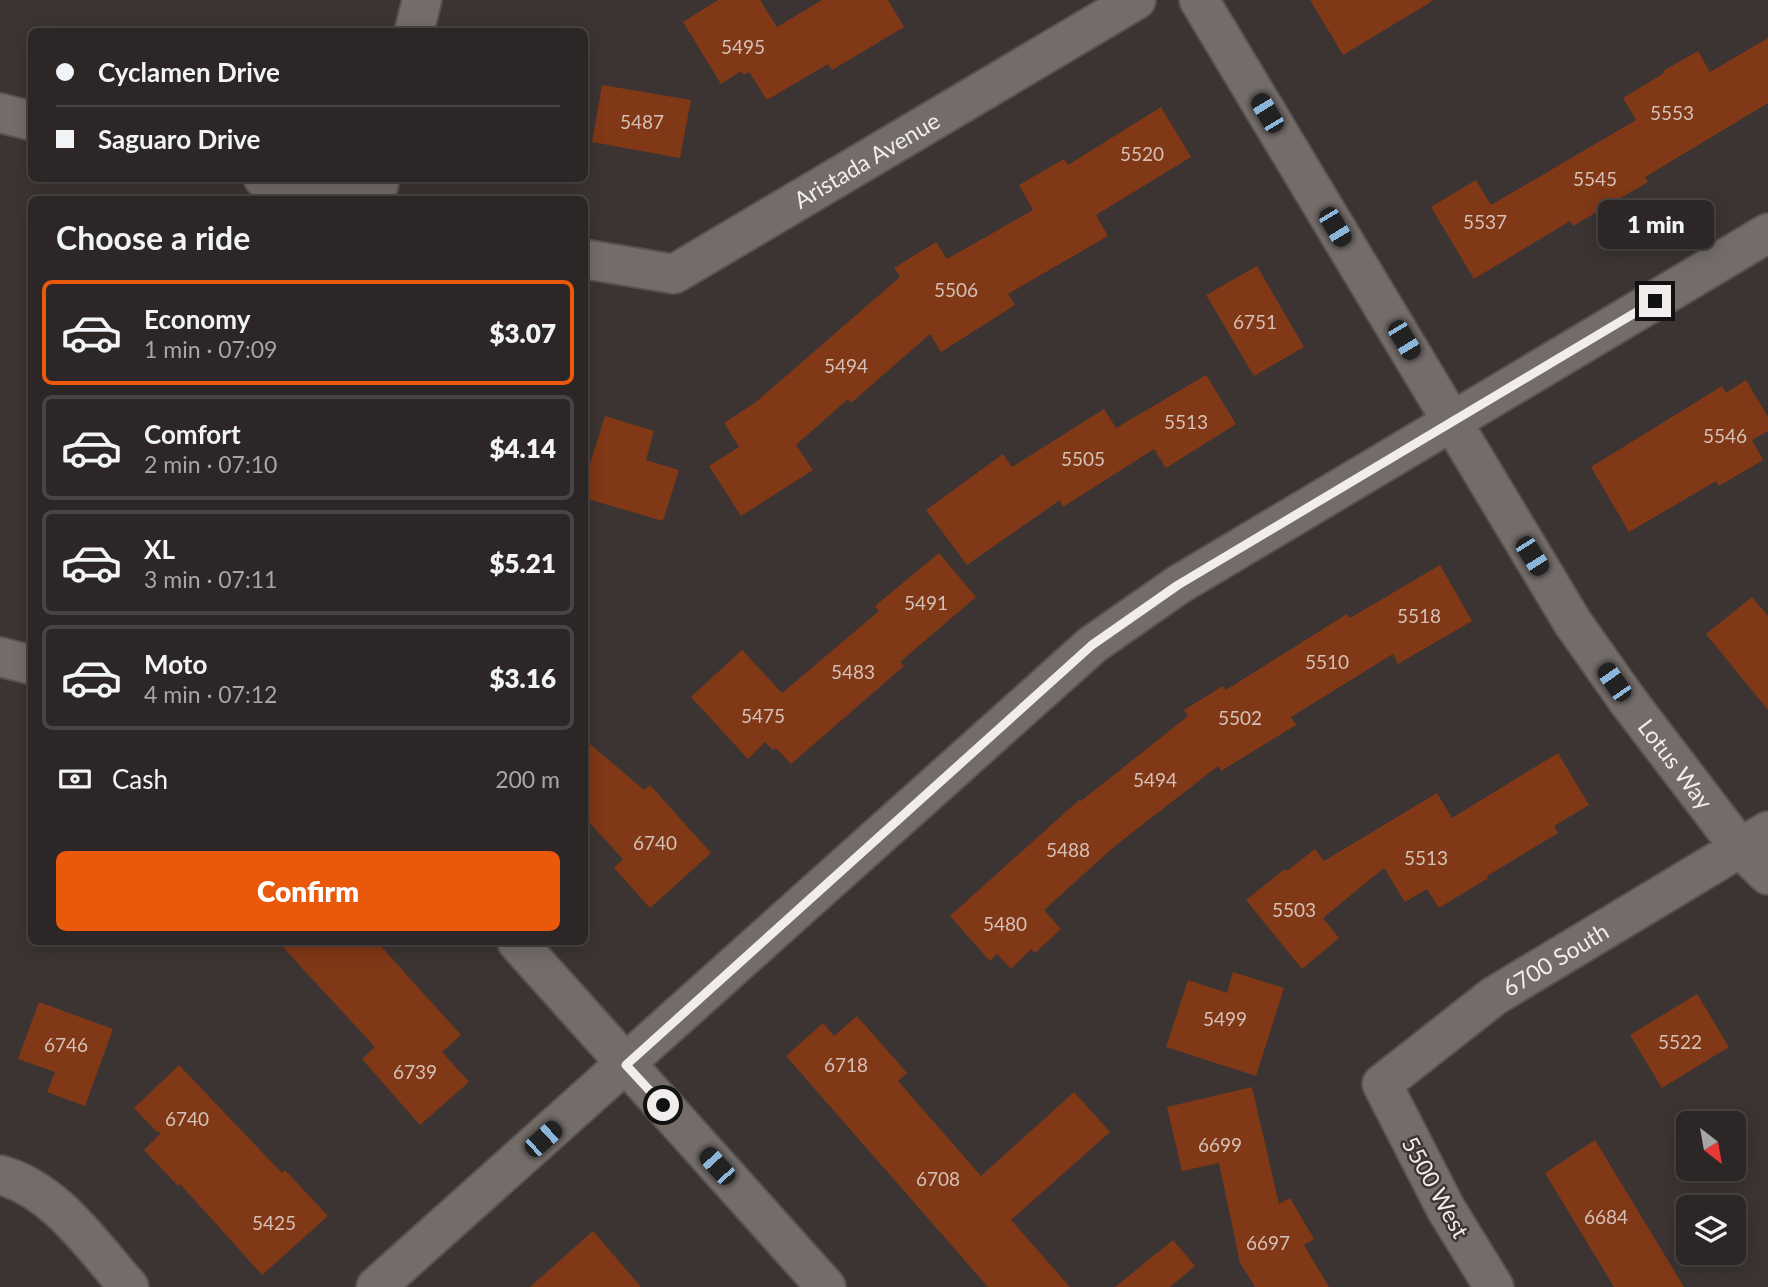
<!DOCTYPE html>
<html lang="en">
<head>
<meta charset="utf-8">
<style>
  body { margin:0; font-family:Lato,sans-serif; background:#342f2e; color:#f1f3f6; height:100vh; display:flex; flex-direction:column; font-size:26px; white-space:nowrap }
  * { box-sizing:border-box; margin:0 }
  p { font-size:23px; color:#a6a5a7 }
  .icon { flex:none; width:38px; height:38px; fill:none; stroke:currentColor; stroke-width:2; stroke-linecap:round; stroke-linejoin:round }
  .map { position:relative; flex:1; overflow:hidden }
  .drawer { position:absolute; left:28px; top:196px; width:560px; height:749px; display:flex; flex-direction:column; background:#2c2726; border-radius:10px; box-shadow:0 4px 18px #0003,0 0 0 2px #484443 }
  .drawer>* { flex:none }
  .banner { position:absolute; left:28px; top:28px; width:560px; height:154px; border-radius:10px; box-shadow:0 4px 18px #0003,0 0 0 2px #484443; display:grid; align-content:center; height:154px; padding:0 28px; background:#2c2726 }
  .needle { width:46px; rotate:149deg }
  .controls { position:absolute; left:1676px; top:1111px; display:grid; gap:14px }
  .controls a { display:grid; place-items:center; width:70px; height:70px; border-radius:10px; background:#2c2726; box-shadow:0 4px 18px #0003,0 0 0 2px #484443; font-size:35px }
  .end { position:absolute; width:32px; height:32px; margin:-16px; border:9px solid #f1edec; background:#111; box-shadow:0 0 0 4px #111 }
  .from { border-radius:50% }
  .bubble { position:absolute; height:49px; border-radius:10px; background:#2c2726; box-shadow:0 4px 18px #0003,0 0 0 2px #484443; font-size:23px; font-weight:800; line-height:49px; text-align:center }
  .car { position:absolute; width:21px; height:42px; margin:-21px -10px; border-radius:9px; box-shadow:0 0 5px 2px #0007; background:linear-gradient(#222 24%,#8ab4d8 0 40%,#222 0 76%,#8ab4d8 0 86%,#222 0) }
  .banner b { display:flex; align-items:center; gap:24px; height:66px; font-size:26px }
  .banner b+b { border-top:2px solid #484443 }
  .banner i { width:18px; height:18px; background:#f1f3f6 }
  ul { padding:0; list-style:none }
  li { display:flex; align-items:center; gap:21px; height:105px; margin:0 14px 10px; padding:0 14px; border:4px solid #484443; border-radius:10px }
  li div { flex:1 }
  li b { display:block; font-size:26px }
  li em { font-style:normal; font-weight:800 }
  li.active { border-color:#ea580c }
  li>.icon { width:63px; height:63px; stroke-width:1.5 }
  h2 { padding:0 28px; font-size:32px; line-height:84px }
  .pay { display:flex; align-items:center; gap:18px; height:77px; padding:0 28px; font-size:26px }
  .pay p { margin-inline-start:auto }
  .cta { display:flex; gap:14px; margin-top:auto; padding:14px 28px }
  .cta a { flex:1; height:80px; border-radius:10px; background:#ea580c; color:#fff; font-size:28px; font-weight:800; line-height:80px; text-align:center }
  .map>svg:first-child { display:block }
</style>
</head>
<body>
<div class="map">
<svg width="1768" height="1287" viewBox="0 0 1768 1287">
  <rect width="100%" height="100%" fill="#3b3432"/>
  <g fill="#803817">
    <polygon points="718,0 760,0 777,27 822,0 888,0 904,27 832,70 828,64 767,100 749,72 744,75 741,71 721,84 683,22"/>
    <polygon points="1310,0 1434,0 1343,55"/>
    <polygon points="1768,38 1768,103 1645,177 1648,182 1573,226 1570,221 1474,279 1431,207 1476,180 1491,205 1636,120 1623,98 1664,73 1663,71 1698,51 1710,72"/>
    <polygon points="602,85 691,100 680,158 592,142"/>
    <polygon points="1161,107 1191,157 1096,215 1108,236 1008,294 1015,305 941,352 930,334 851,403 848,399 796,445 813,470 741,516 709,466 739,447 724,423 756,402 900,277 894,268 936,242 947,259 1033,210 1019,185 1064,159 1068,165"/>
    <polygon points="1257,266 1304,347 1254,376 1206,295"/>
    <polygon points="1206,375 1236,424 1166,468 1154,449 1063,507 1060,500 967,565 926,510 1003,454 1012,467 1104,409 1116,428"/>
    <polygon points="1746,380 1768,417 1768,431 1752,440 1763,460 1719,486 1716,481 1629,532 1591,467 1722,386 1726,393"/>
    <polygon points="605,416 654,431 646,460 679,470 663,521 584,498 584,483"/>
    <polygon points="939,553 976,597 900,662 904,666 791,764 776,748 773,750 765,742 748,759 691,697 742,650 782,693 879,611 875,606"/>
    <polygon points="1440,565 1472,621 1398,664 1393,654 1291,717 1296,725 1221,771 1218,766 1115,846 1044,910 1061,929 1035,953 1031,949 1011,969 997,954 990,961 950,916 1079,800 1081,801 1188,716 1184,710 1223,686 1226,690 1347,614 1350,618"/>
    <polygon points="1752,597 1768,616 1768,710 1706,634"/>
    <polygon points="584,739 644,790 650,785 711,853 650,908 614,868 623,859 584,817"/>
    <polygon points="1558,753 1589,805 1554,826 1558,833 1487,876 1488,878 1439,908 1427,889 1405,902 1384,868 1323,918 1339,938 1302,969 1246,900 1285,869 1287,871 1315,849 1324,861 1437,793 1452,818"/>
    <polygon points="278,942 377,942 461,1035 442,1052 469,1082 420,1125 362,1059 375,1047"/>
    <polygon points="1233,972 1284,988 1256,1076 1166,1047 1188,980 1227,993"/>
    <polygon points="1697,994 1729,1047 1662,1088 1630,1035"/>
    <polygon points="39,1002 113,1029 85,1106 47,1092 55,1072 18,1059"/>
    <polygon points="857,1016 907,1073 898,1081 981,1176 1074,1092 1110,1132 1011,1220 1070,1287 988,1287 786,1056 823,1023 834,1036"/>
    <polygon points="179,1065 282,1173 285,1170 328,1216 262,1275 180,1184 178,1186 144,1150 161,1133 156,1131 134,1108"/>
    <polygon points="1252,1087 1279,1204 1290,1198 1314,1239 1304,1245 1329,1287 1255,1287 1240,1263 1219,1163 1182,1171 1167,1107"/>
    <polygon points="1595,1140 1684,1287 1614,1287 1545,1173"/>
    <polygon points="593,1231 641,1287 530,1287"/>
    <polygon points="1173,1240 1195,1266 1170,1287 1115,1287"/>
  </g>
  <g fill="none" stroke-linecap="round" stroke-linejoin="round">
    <defs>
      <g id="minor">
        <path id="s1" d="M1199,0L1573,623L1628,701L1740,848L1768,875"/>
        <polyline points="414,32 422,0"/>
        <polyline points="0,113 32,121"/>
        <polyline points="263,178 347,200"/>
        <polyline points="375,200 380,178"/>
        <path id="s2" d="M584,259L674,274L1136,0"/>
        <polyline points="0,657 32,665"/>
        <polyline points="517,942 826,1287"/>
        <path d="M0,1175C55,1189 93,1247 129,1287"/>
        <polyline points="376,1287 1092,645 1178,585 1768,233"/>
        <path id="s3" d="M1494,1287L1446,1209L1382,1084L1494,996L1768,831"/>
      </g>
    </defs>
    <use href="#minor" stroke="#585251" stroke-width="42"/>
    <use href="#minor" stroke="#736c69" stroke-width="38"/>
  </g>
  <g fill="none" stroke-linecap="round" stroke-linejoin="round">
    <polyline stroke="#f1edec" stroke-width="9" points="663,1105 626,1065 1092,645 1178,585 1655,301"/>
  </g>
  <g text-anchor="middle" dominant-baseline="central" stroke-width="5" stroke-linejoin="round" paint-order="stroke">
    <g font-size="19" fill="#d5c0b7">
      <text x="743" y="46">5495</text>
      <text x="1672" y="112">5553</text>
      <text x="642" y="121">5487</text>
      <text x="1142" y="153">5520</text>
      <text x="1595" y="178">5545</text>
      <text x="1485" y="221">5537</text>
      <text x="956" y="289">5506</text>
      <text x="1255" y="321">6751</text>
      <text x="846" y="365">5494</text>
      <text x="1186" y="421">5513</text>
      <text x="1725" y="435">5546</text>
      <text x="1083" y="458">5505</text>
      <text x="926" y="602">5491</text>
      <text x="1419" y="615">5518</text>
      <text x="1327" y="661">5510</text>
      <text x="853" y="671">5483</text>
      <text x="763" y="715">5475</text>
      <text x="1240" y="717">5502</text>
      <text x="1155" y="779">5494</text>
      <text x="655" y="842">6740</text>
      <text x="1068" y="849">5488</text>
      <text x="1426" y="857">5513</text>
      <text x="1294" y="909">5503</text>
      <text x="1005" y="923">5480</text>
      <text x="1225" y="1018">5499</text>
      <text x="1680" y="1041">5522</text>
      <text x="66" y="1044">6746</text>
      <text x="846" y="1064">6718</text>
      <text x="415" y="1071">6739</text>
      <text x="187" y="1118">6740</text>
      <text x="1220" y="1144">6699</text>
      <text x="938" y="1178">6708</text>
      <text x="1606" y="1216">6684</text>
      <text x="274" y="1222">5425</text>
      <text x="1268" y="1242">6697</text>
    </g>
    <g font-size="23" fill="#f1edec" stroke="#3b3432">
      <text stroke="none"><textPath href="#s2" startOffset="315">Aristada Avenue</textPath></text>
      <text stroke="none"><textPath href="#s1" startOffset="901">Lotus Way</textPath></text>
      <text stroke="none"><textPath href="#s3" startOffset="446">6700 South</textPath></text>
      <text transform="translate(1436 1187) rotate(61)">5500 West</text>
    </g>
  </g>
</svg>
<div class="controls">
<a><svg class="needle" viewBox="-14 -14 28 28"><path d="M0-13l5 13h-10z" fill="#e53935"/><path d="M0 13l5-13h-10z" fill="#a6a5a7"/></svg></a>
<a><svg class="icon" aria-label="layers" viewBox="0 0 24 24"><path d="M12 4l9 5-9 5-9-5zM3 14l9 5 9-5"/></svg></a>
</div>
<i class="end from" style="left:663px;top:1105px"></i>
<i class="end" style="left:1655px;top:301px"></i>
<div class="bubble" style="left:1598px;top:200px;width:116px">1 min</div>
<i class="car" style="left:1267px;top:113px;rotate:329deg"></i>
<i class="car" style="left:1335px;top:227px;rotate:149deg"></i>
<i class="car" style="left:1404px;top:340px;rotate:149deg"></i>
<i class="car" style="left:1532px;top:556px;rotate:148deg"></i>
<i class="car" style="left:1614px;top:682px;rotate:325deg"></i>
<i class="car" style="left:543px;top:1139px;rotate:48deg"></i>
<i class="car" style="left:717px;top:1166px;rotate:318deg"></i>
<div class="banner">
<b><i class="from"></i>Cyclamen Drive</b>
<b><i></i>Saguaro Drive</b>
</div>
<section class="drawer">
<h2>Choose a ride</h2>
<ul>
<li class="active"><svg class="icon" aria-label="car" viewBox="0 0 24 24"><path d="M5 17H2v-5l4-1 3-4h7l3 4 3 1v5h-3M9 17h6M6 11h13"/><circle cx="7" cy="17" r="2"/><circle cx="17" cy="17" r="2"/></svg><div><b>Economy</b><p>1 min · 07:09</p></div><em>$3.07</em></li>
<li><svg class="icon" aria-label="car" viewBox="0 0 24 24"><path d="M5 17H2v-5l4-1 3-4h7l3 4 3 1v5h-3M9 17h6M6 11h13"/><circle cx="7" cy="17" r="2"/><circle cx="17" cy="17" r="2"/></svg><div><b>Comfort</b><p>2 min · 07:10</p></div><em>$4.14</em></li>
<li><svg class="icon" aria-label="car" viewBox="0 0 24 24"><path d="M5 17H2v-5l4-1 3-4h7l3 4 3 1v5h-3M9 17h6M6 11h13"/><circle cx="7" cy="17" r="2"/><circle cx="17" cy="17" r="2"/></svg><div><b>XL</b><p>3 min · 07:11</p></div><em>$5.21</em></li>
<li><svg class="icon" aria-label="car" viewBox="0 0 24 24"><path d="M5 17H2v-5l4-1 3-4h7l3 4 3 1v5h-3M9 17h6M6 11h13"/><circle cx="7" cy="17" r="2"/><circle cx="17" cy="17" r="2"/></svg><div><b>Moto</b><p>4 min · 07:12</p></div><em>$3.16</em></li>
</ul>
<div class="pay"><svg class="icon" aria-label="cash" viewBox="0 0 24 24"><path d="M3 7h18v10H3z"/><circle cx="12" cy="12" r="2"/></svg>Cash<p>200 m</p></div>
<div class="cta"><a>Confirm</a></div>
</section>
</div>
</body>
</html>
